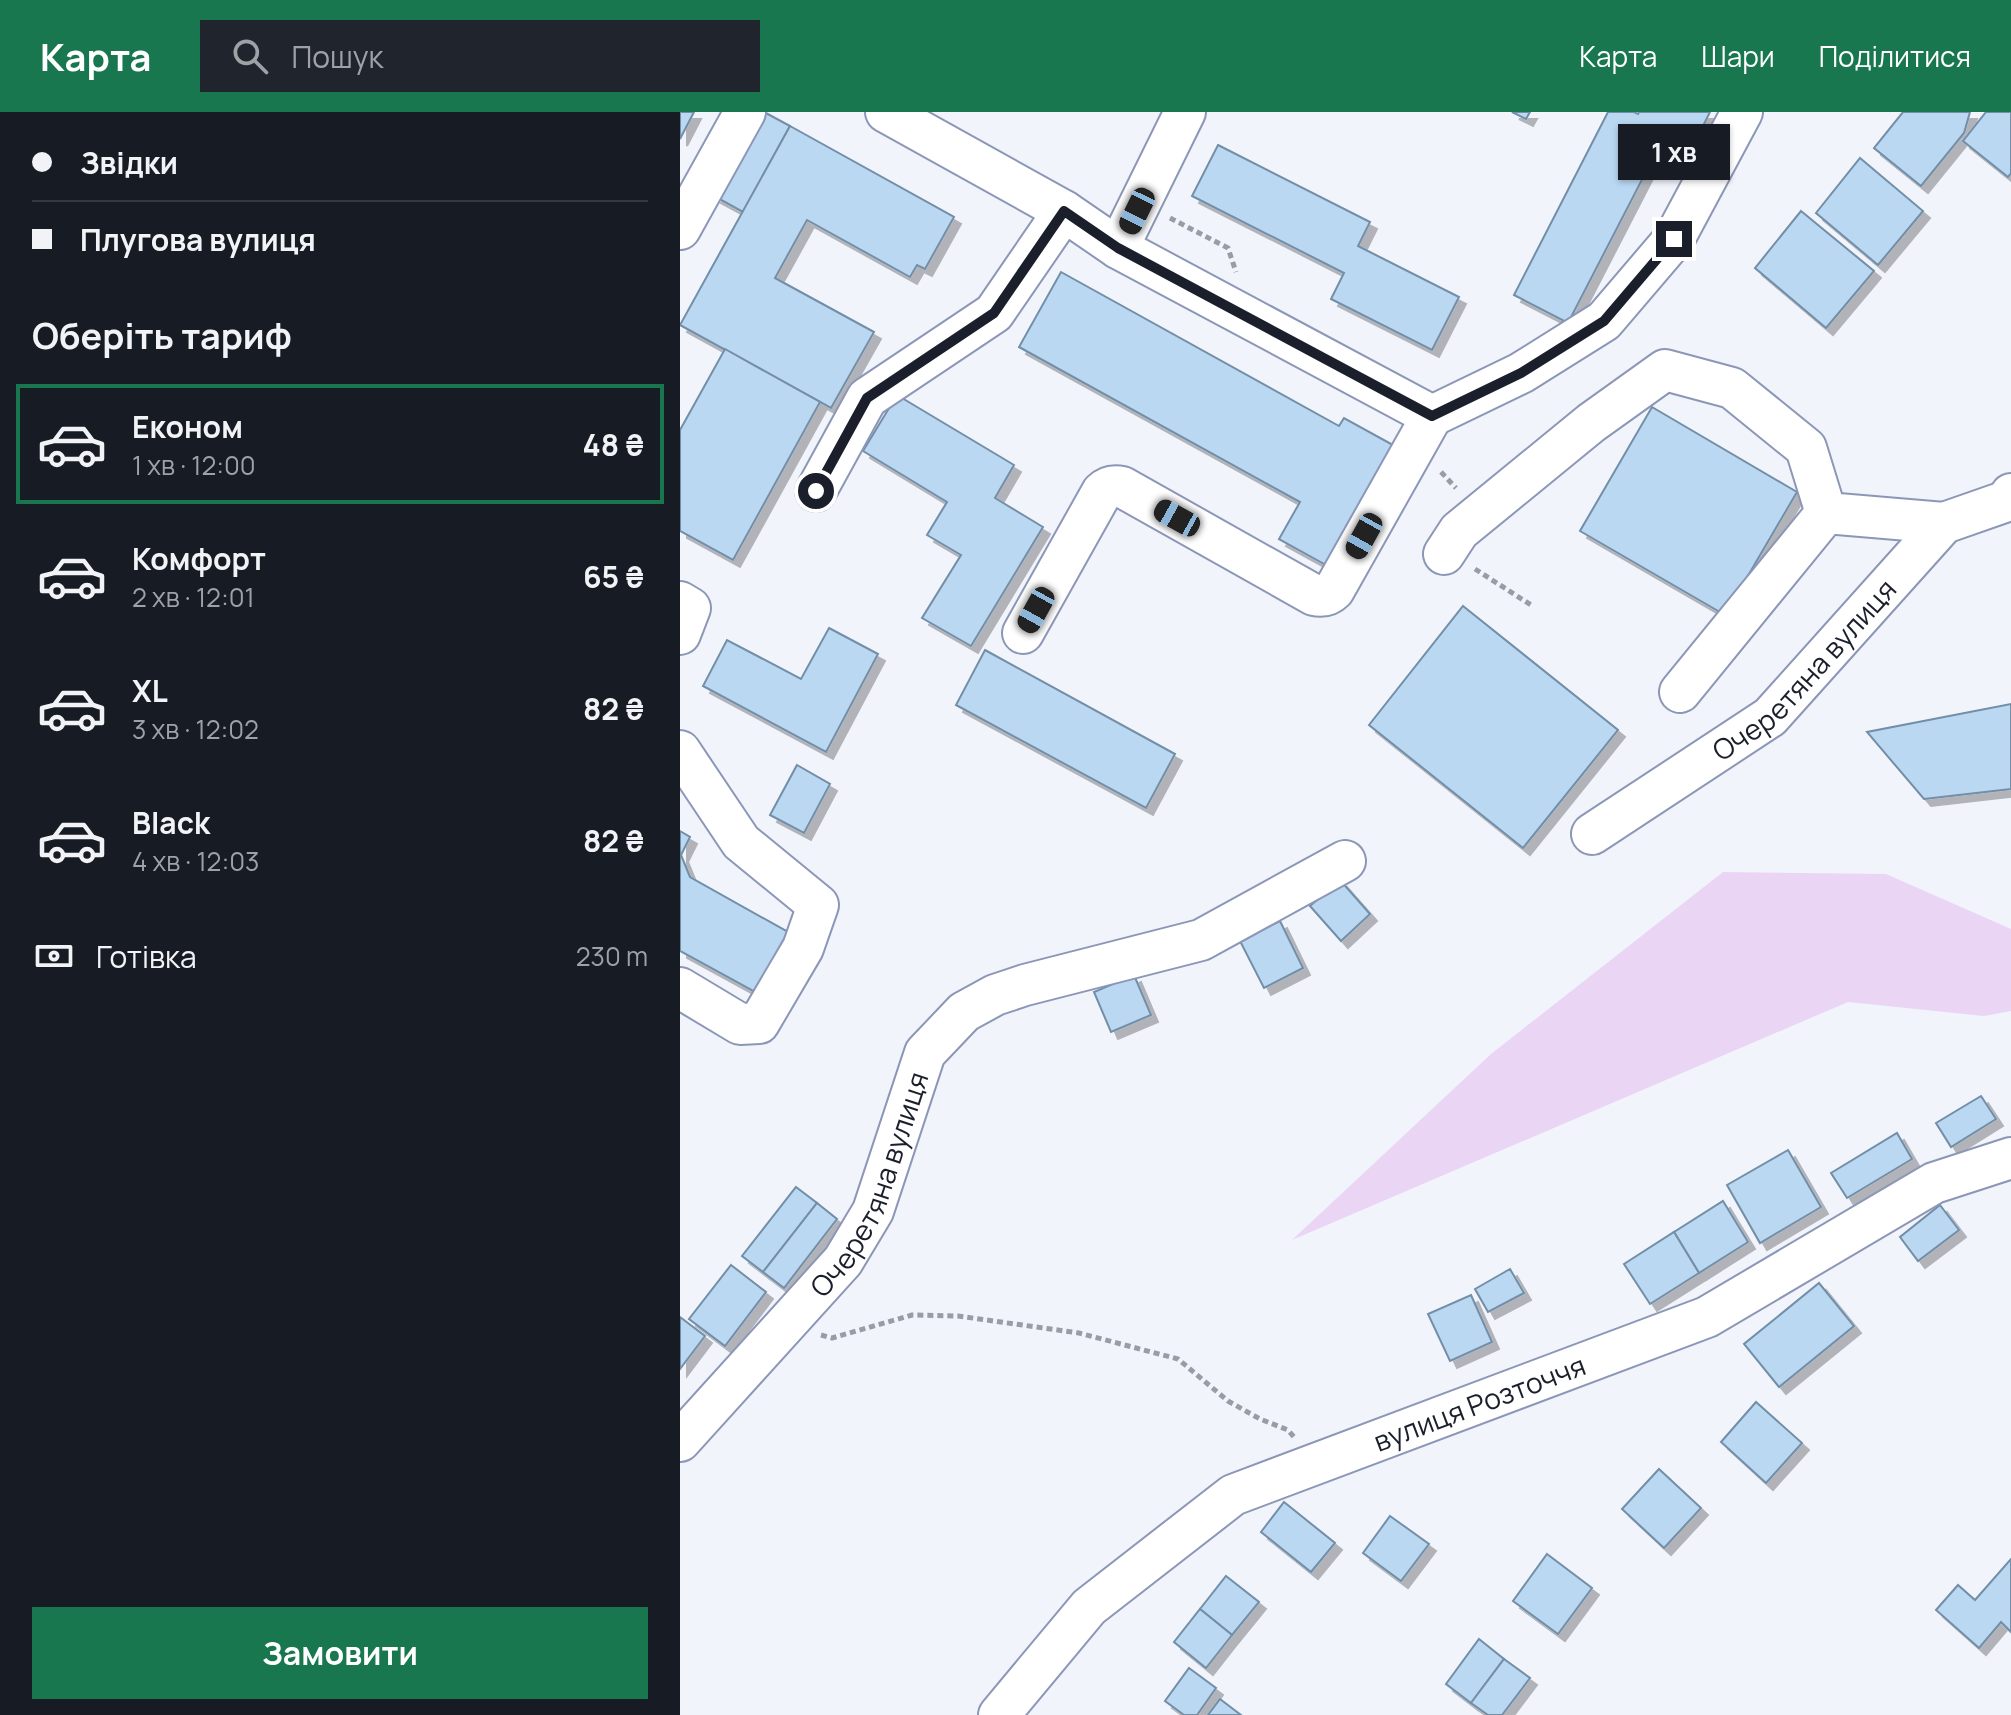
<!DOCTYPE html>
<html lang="uk">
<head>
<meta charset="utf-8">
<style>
  body { margin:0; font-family:Manrope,sans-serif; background:#20242c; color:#f1f3f6; height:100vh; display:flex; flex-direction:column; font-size:30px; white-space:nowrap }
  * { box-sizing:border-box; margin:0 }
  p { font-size:26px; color:#9ea1a6 }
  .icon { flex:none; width:44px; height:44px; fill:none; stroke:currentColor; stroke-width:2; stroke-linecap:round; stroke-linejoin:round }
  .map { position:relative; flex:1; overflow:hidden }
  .drawer { display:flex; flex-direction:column; background:#171b24; width:680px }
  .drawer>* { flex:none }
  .hud { display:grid; align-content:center; height:176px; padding:0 32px; background:#171b24 }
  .end { position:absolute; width:36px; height:36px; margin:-18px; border:10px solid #1b1f2b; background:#fff; box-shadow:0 0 0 4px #fff }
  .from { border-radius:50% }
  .bubble { position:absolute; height:56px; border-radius:0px; background:#171b24; box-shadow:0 2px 6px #0004; font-size:26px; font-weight:700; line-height:56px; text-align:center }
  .car { position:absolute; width:24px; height:48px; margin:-24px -12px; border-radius:10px; box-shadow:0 0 6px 2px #0007; background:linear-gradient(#222 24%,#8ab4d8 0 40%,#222 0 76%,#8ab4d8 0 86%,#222 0) }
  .hud b { display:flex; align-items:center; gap:28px; height:76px; font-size:30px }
  .hud b+b { border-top:2px solid #363941 }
  .hud i { width:20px; height:20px; background:#f1f3f6 }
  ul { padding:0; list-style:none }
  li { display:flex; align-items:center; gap:24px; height:120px; margin:0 16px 12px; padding:0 16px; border:4px solid transparent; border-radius:0px }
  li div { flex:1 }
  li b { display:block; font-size:30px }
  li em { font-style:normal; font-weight:700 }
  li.current { border-color:#18774e }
  li>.icon { width:72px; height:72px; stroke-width:1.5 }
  h2 { padding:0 32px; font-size:36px; line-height:96px }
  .pay { display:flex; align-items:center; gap:20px; height:88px; padding:0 32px; font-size:30px }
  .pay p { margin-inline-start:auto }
  .action { display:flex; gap:16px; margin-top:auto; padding:16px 32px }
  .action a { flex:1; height:92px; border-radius:0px; background:#18774e; color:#fff; font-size:32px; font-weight:700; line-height:92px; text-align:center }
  header { display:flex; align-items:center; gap:48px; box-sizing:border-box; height:112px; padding:0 40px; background:#18774e; color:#fff }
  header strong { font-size:38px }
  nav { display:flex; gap:44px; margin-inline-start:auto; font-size:28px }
  .search { width:560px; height:72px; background:#20242c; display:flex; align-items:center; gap:20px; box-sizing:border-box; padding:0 28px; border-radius:0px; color:#9ea1a6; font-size:30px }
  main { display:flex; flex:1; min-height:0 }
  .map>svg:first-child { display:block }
</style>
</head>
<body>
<header>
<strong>Карта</strong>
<div class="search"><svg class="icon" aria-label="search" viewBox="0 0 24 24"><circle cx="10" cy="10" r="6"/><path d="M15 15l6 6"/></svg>Пошук</div>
<nav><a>Карта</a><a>Шари</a><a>Поділитися</a></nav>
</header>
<main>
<section class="drawer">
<div class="hud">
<b><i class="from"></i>Звідки</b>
<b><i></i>Плугова вулиця</b>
</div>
<h2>Оберіть тариф</h2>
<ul>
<li class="current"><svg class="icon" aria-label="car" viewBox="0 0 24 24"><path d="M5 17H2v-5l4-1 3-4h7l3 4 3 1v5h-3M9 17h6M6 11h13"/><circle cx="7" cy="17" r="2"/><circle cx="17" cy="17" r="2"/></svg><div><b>Економ</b><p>1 хв · 12:00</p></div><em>48 ₴</em></li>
<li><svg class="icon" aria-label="car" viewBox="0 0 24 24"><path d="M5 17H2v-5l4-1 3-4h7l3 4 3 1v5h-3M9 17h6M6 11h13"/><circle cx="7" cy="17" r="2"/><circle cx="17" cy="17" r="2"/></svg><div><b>Комфорт</b><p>2 хв · 12:01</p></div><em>65 ₴</em></li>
<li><svg class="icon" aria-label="car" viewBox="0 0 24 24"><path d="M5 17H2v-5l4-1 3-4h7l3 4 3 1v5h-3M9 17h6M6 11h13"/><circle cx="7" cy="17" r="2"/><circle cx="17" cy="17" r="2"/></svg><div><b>XL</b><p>3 хв · 12:02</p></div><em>82 ₴</em></li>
<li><svg class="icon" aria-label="car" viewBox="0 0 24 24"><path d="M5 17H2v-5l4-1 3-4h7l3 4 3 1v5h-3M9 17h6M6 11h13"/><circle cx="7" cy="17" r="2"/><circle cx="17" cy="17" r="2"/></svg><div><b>Black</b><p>4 хв · 12:03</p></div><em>82 ₴</em></li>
</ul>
<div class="pay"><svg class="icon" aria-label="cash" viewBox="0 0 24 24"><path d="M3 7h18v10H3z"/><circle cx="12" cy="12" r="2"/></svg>Готівка<p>230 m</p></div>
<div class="action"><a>Замовити</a></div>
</section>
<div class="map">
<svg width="1331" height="1603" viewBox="0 0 1331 1603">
  <defs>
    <filter id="shadow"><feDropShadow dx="7" dy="7" stdDeviation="0" flood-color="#0004"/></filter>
  </defs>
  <rect width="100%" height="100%" fill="#f1f4fb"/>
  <polygon fill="#ead5f5" points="1043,760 1206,762 1331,817 1331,899 1304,904 1168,890 612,1128 811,942"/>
  <g fill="#bbd8f3" stroke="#738ea7" stroke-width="2" filter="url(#shadow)">
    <polygon points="0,0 14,0 0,27"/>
    <polygon points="84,0 110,14 63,100 34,84"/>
    <polygon points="832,0 850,0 846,7"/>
    <polygon points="928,0 954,0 958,2 959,0 1030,0 1013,34 986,21 888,211 834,183"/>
    <polygon points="1223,0 1290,0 1284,21 1241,74 1194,36"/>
    <polygon points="1306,0 1331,0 1331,61 1328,65 1283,29"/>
    <polygon points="110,14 274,105 245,157 237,153 230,165 127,108 95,166 194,220 151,296 0,213"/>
    <polygon points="538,33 690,110 678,134 779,185 752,238 651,187 664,161 512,84"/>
    <polygon points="1180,46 1243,99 1198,153 1136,101"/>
    <polygon points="1121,99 1194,159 1146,216 1075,156"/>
    <polygon points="381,160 659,314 664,306 722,338 655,458 599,427 620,390 339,235"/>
    <polygon points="45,237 140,290 53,448 0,419 0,318"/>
    <polygon points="217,283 334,353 315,386 363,415 291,534 242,506 281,443 247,423 267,390 183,339"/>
    <polygon points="972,295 1117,380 1045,503 900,419"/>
    <polygon points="783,494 938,618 843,736 689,613"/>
    <polygon points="149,516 198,542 146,640 23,574 47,528 121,567"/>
    <polygon points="305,538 495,642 466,696 276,593"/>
    <polygon points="1331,592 1331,677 1244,687 1187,620"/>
    <polygon points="117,653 150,672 124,721 90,703"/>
    <polygon points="0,719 10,725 1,743 10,765 108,820 75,880 0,839"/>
    <polygon points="660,768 690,802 661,829 630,794"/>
    <polygon points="600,809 623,856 584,876 560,829"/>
    <polygon points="454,863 471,903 431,920 414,880"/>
    <polygon points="1301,984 1316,1007 1271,1035 1256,1011"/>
    <polygon points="1217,1021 1232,1047 1167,1086 1151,1061"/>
    <polygon points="1108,1038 1141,1095 1080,1131 1047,1073"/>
    <polygon points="116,1075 137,1091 83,1160 62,1144"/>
    <polygon points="1043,1089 1068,1130 1019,1161 994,1120"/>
    <polygon points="137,1091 157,1107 104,1176 83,1160"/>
    <polygon points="1260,1093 1279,1118 1238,1149 1220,1125"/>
    <polygon points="994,1120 1019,1161 970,1192 944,1152"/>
    <polygon points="51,1153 86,1180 45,1234 9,1207"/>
    <polygon points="830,1157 844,1181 808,1200 795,1177"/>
    <polygon points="1139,1171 1174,1214 1099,1275 1064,1232"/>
    <polygon points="791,1183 812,1230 770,1249 748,1202"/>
    <polygon points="0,1205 25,1224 0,1257"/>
    <polygon points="1076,1290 1122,1331 1086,1371 1041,1330"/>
    <polygon points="979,1357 1021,1396 984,1436 942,1397"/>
    <polygon points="604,1390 655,1431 631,1460 581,1420"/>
    <polygon points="710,1404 749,1432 721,1469 683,1441"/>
    <polygon points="867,1442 912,1476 878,1522 833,1489"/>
    <polygon points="1331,1447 1331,1520 1321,1510 1299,1536 1256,1498 1278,1473 1295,1488"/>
    <polygon points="546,1464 579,1490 552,1523 520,1497"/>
    <polygon points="520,1497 552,1523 526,1556 494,1530"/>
    <polygon points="799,1527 824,1547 791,1591 766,1572"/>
    <polygon points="824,1547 850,1566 822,1603 808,1603 791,1591"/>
    <polygon points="509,1556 536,1576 517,1603 504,1603 485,1589"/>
    <polygon points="540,1587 561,1603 528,1603"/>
  </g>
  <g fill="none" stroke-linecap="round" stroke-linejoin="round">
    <defs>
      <g id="minor">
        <polyline points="206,0 384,99 438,136 752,304 841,261 924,209 994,127 1062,0"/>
        <polyline points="0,117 65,0"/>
        <polyline points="438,136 505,0"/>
        <polyline points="136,379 187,286 314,201 384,99"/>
        <polyline points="764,442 779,419 911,311 985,258 1052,276 1126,336 1146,401"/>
        <polyline points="0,490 10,496 0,522"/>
        <path d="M343,521L422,380C428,374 433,373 442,375L634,483C643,485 648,484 654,478L752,304"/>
        <polyline points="1000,580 1146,401 1264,411"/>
        <polyline points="0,639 61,730 138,793 123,836 79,911 60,912 0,876"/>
        <path id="s1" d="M912,722L1090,605L1264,411L1327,389L1331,382"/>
        <path id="s2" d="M0,1329L163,1149L193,1099L245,941L284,900L315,883L345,873L521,828L665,749"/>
        <path id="s3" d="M319,1603L409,1495L553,1383L1027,1205L1254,1071L1331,1046"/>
      </g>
    </defs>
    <use href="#minor" stroke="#8c97b7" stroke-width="44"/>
    <g stroke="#999ca5" stroke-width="5" stroke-dasharray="6 4" stroke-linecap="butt">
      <polyline points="490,106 548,136 556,160"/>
      <polyline points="761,360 776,376"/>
      <polyline points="795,457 851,493"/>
      <polyline points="141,1223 152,1226 232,1203 278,1204 399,1221 498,1247 548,1289 580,1307 608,1318 614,1325"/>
    </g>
    <use href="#minor" stroke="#fff" stroke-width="40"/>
  </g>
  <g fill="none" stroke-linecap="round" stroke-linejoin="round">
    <polyline stroke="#1b1f2b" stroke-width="10" points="136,379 187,286 314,201 384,99 438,136 752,304 841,261 924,209 994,127"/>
  </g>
  <g text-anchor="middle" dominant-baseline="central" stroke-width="6" stroke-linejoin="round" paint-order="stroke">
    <g font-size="28" fill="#1b1f2b" stroke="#f1f4fb">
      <text stroke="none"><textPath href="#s1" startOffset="270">Очеретяна вулиця</textPath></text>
      <text stroke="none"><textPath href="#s2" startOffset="324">Очеретяна вулиця</textPath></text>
      <text stroke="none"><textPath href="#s3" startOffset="586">вулиця Розточчя</textPath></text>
    </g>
  </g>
</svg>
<i class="end from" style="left:136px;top:379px"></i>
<i class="end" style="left:994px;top:127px"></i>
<div class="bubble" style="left:938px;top:12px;width:112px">1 хв</div>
<i class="car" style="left:457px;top:99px;rotate:206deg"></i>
<i class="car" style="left:497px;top:406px;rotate:299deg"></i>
<i class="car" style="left:684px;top:424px;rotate:209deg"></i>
<i class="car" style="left:356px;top:498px;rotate:209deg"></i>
</div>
</main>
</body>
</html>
